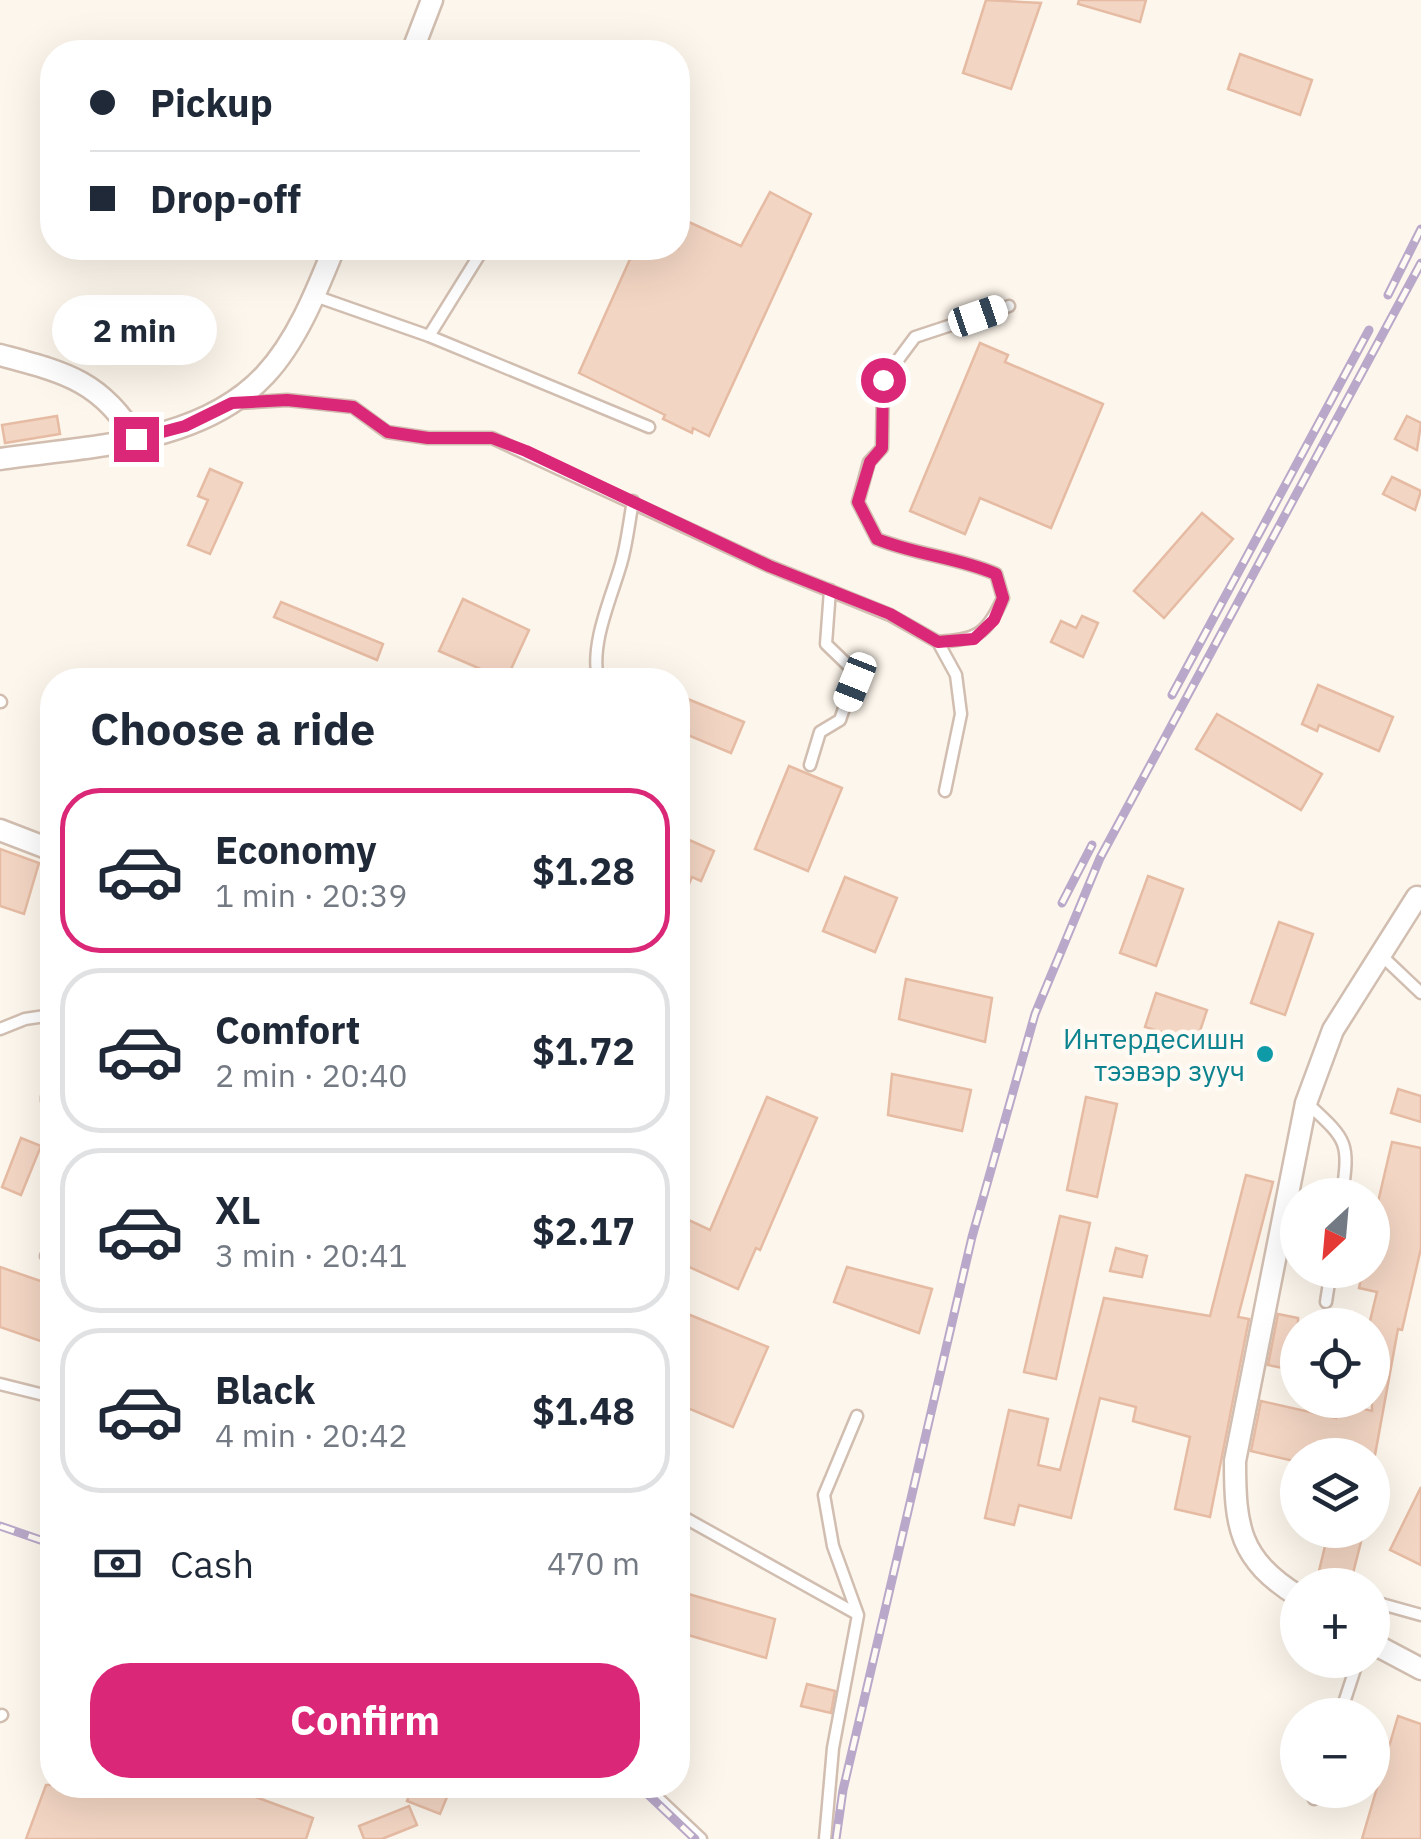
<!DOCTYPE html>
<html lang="en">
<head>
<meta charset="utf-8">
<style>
  body { margin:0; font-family:"IBM Plex Sans",sans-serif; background:#f2f2f3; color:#1f2937; height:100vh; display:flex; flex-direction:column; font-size:38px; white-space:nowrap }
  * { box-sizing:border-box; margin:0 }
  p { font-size:32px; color:#747a83 }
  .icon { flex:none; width:55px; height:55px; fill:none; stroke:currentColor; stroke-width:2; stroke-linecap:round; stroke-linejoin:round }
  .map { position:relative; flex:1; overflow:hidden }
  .drawer { position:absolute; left:40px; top:668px; width:650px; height:1130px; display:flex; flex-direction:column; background:#fff; border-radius:40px; box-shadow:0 10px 40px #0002 }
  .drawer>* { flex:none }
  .guide { position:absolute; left:40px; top:40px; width:650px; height:220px; border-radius:40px; box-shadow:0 10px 40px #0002; display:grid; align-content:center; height:220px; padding:0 50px; background:#fff }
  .needle { width:65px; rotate:206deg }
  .buttons { position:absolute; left:1280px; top:1178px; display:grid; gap:20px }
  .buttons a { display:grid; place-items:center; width:110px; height:110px; border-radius:50%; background:#fff; box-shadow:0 10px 40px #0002; font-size:50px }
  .end { position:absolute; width:45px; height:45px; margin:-22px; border:12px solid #db2777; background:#fff; box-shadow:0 0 0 5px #fff }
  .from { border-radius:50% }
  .bubble { position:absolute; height:70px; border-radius:35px; background:#fff; box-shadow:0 10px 40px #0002; font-size:32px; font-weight:700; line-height:70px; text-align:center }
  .car { position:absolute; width:30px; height:60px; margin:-30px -15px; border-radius:12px; box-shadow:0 0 8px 2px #0007; background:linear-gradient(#fff 24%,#345 0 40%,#fff 0 76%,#345 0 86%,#fff 0) }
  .guide b { display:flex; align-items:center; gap:35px; height:95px; font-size:38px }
  .guide b+b { border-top:2px solid #e0e1e3 }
  .guide i { width:25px; height:25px; background:#1f2937 }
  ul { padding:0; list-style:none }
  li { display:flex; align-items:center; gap:30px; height:165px; margin:0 20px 15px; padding:0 30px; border:5px solid #e0e1e3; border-radius:40px }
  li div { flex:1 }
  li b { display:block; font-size:38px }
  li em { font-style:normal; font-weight:700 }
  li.on { border-color:#db2777 }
  li>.icon { width:90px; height:90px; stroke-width:1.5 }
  h2 { padding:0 50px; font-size:45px; line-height:120px }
  .pay { display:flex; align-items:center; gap:25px; height:110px; padding:0 50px; font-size:38px }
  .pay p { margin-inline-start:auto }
  .action { display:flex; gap:20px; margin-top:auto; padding:20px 50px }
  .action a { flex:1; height:115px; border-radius:40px; background:#db2777; color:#fff; font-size:40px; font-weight:700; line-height:115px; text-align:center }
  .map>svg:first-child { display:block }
</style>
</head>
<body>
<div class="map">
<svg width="1421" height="1839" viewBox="0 0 1421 1839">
  <rect width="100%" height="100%" fill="#fdf6ec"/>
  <g fill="#f3d5c3" stroke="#e6bba3" stroke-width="2.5">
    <polygon points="986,0 1041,3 1011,89 963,73"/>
    <polygon points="1079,0 1146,0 1140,22 1078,4"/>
    <polygon points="1240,54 1312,80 1300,115 1228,89"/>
    <polygon points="770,192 811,214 709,436 693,428 692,433 663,419 665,415 579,373 635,248 678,248 678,217 741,246"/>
    <polygon points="980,343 1008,355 1005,362 1103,404 1051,528 980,498 965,534 910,511"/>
    <polygon points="57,416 60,434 5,443 2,425"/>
    <polygon points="1407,416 1421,423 1417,450 1395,439"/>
    <polygon points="210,469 242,483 210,554 188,545 208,500 198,496"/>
    <polygon points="1392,477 1421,491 1415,510 1383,494"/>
    <polygon points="1202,513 1233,539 1164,618 1134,591"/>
    <polygon points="463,599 529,630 506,680 439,651"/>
    <polygon points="281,602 383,644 377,660 274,617"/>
    <polygon points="1082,616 1098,623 1083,657 1051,642 1061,621 1076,628"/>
    <polygon points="1318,685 1393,717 1379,751 1319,725 1317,731 1302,724"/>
    <polygon points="678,695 744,722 731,753 678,731"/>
    <polygon points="1217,714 1322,774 1301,810 1196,749"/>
    <polygon points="789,766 842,788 808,871 755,849"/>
    <polygon points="678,835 714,851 701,881 692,877 678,910"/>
    <polygon points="0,849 39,863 24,914 0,906"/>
    <polygon points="1148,876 1183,889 1156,966 1120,953"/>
    <polygon points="845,877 897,898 875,952 823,931"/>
    <polygon points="1279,922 1313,934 1285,1015 1251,1003"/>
    <polygon points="906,979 992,998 985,1042 899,1019"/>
    <polygon points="1156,993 1207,1010 1196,1043 1145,1027"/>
    <polygon points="892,1074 971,1090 962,1131 888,1115"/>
    <polygon points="1398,1089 1421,1096 1421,1122 1391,1113"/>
    <polygon points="767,1097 817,1118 760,1250 756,1248 738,1289 678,1262 678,1215 710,1230"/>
    <polygon points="1086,1097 1117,1104 1097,1197 1067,1190"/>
    <polygon points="21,1138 41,1146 21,1195 2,1187"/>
    <polygon points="1392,1142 1421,1148 1421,1248 1402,1330 1398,1329 1375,1455 1298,1455 1298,1462 1251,1451 1261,1401 1336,1418 1339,1403 1372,1411 1372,1325 1369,1325 1377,1292 1359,1288 1363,1270 1372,1270 1372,1228"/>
    <polygon points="1246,1175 1273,1182 1238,1317 1249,1319 1210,1517 1175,1509 1190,1437 1133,1421 1136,1407 1100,1398 1071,1518 1019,1505 1014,1525 985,1518 1009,1410 1048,1419 1038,1465 1060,1470 1104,1298 1210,1316"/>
    <polygon points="1060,1216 1090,1223 1056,1379 1024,1372"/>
    <polygon points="1116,1248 1147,1256 1142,1277 1110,1271"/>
    <polygon points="0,1267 52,1285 52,1345 0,1327"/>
    <polygon points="847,1267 932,1289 919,1333 834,1302"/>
    <polygon points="678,1310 768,1347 733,1427 678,1404"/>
    <polygon points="1278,1314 1298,1318 1298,1371 1268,1365"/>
    <polygon points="1421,1487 1421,1565 1390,1550"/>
    <polygon points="1329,1530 1364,1530 1350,1585 1317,1579"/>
    <polygon points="678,1591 775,1619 766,1658 678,1632"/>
    <polygon points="807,1684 835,1691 831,1713 801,1706"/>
    <polygon points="1398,1716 1421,1724 1421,1839 1362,1839"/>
    <polygon points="46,1785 223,1785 313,1818 306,1839 26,1839"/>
    <polygon points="413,1785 452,1785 440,1814 407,1801"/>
    <polygon points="409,1806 417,1825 382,1839 364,1839 359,1826"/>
  </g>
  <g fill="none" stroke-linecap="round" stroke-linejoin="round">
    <defs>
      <g id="lane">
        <polyline points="315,296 429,336 649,427"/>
        <polyline points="429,336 483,249"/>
        <polyline points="238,403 287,400 353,407 387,432 428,438 492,438 769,566 890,615 938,642 956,675 961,714 945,791"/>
        <path d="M938,642C976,639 986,636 1003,598L996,574C957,557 916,555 877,539L858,502L869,462L882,448L883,380L915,337L1009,306"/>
        <path d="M598,680C590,643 611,599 621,564C627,544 629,522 633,501"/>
        <polyline points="0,701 1,702"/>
        <polyline points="810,765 820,732 840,720 856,673 826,644 830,590"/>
        <polyline points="1381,955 1421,993"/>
        <polyline points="0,1029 25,1019 52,1015"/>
        <path d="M1307,1103C1347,1140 1350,1141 1342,1195"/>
        <polyline points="46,1256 52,1259"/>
        <polyline points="1326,1302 1331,1270"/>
        <polyline points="0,1384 52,1397"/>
        <polyline points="678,1514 857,1614"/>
        <polyline points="1372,1609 1378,1603 1421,1615"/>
        <polyline points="1340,1715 1358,1660"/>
        <polyline points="0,1716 2,1715"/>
        <polyline points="644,1785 701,1839"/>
        <polyline points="1314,1799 1317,1790"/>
        <polyline points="825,1839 833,1748 858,1615 833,1546 824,1495 857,1416"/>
      </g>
      <g id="street">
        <polyline points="412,52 432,0"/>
        <path d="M0,355C63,372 101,380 136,439"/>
        <path d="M0,459C88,446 200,445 265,375C297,341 317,290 334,248"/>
        <polyline points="0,830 52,850"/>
        <polyline points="52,1098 52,1100"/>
        <path d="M1298,1596C1239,1559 1235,1527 1235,1461L1306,1103L1333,1030L1417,897L1421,898"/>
        <polyline points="1372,1643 1421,1669"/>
      </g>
    </defs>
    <use href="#lane" stroke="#d1beb0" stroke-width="15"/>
    <use href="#street" stroke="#d1beb0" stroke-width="25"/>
    <use href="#lane" stroke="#fff" stroke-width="10"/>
    <use href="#street" stroke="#fff" stroke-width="20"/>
    <defs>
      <g id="rail">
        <polyline points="1388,295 1421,229"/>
        <polyline points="1172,695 1369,330"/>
        <polyline points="1062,903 1092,845"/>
        <polyline points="0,1526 52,1544"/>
        <polyline points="638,1785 695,1839"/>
        <polyline points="836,1839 843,1790 972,1237 1035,1014 1100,858 1421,263"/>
      </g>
    </defs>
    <use href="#rail" stroke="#b9a8c9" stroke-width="9"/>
    <use href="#rail" stroke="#fffaf3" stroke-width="5" stroke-dasharray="15" stroke-linecap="butt"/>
  </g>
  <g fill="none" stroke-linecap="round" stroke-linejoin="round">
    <path stroke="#db2777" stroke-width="12" d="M136,439L185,426L232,403L287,400L353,407L388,432L428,438H492L526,451L769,566L890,614L938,642L974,639L994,620L1003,598L996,574C957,557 916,555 877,539L858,502L870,462L882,448L883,380"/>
  </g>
  <circle fill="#0f9aa8" stroke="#fffaf3" stroke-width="4" cx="1265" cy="1054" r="10"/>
  <g text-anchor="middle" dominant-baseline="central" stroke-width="9" stroke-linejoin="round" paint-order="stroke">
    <g font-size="28" fill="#0d838f" stroke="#fffaf3" text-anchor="end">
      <text x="1245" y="1038">Интердесишн<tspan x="1245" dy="32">тээвэр зууч</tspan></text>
    </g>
  </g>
</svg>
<div class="buttons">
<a><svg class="needle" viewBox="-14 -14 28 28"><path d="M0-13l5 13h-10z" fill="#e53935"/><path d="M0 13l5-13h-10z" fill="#747a83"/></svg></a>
<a><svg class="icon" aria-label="locate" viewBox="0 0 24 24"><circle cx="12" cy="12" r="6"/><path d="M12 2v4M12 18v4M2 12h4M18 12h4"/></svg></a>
<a><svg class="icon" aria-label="layers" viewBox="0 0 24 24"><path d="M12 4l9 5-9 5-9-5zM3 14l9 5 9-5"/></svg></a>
<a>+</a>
<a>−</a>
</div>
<i class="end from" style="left:883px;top:380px"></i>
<i class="end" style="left:136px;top:439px"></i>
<div class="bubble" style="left:52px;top:295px;width:165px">2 min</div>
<i class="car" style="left:978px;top:316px;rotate:71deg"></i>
<i class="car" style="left:855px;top:682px;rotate:202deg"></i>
<div class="guide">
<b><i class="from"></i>Pickup</b>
<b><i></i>Drop-off</b>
</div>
<section class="drawer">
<h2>Choose a ride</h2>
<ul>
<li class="on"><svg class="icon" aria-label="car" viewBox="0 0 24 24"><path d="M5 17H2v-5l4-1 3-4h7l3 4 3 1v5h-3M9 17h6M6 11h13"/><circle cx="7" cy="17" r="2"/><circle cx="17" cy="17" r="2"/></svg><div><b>Economy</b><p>1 min · 20:39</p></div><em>$1.28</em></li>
<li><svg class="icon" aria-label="car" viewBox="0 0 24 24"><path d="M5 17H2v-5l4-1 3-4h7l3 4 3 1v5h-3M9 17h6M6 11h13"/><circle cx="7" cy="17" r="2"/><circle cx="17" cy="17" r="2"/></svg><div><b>Comfort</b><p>2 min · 20:40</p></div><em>$1.72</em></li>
<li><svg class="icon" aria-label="car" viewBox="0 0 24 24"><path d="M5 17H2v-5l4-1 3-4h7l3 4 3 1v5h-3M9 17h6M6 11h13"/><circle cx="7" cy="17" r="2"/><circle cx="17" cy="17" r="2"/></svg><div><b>XL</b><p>3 min · 20:41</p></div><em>$2.17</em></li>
<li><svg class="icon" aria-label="car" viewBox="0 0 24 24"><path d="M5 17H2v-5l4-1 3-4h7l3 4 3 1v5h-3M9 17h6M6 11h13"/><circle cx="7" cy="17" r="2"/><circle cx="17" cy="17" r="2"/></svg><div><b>Black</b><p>4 min · 20:42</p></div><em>$1.48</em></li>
</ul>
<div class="pay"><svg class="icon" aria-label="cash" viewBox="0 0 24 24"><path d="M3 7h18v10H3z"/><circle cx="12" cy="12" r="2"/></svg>Cash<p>470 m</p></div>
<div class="action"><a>Confirm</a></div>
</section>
</div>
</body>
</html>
